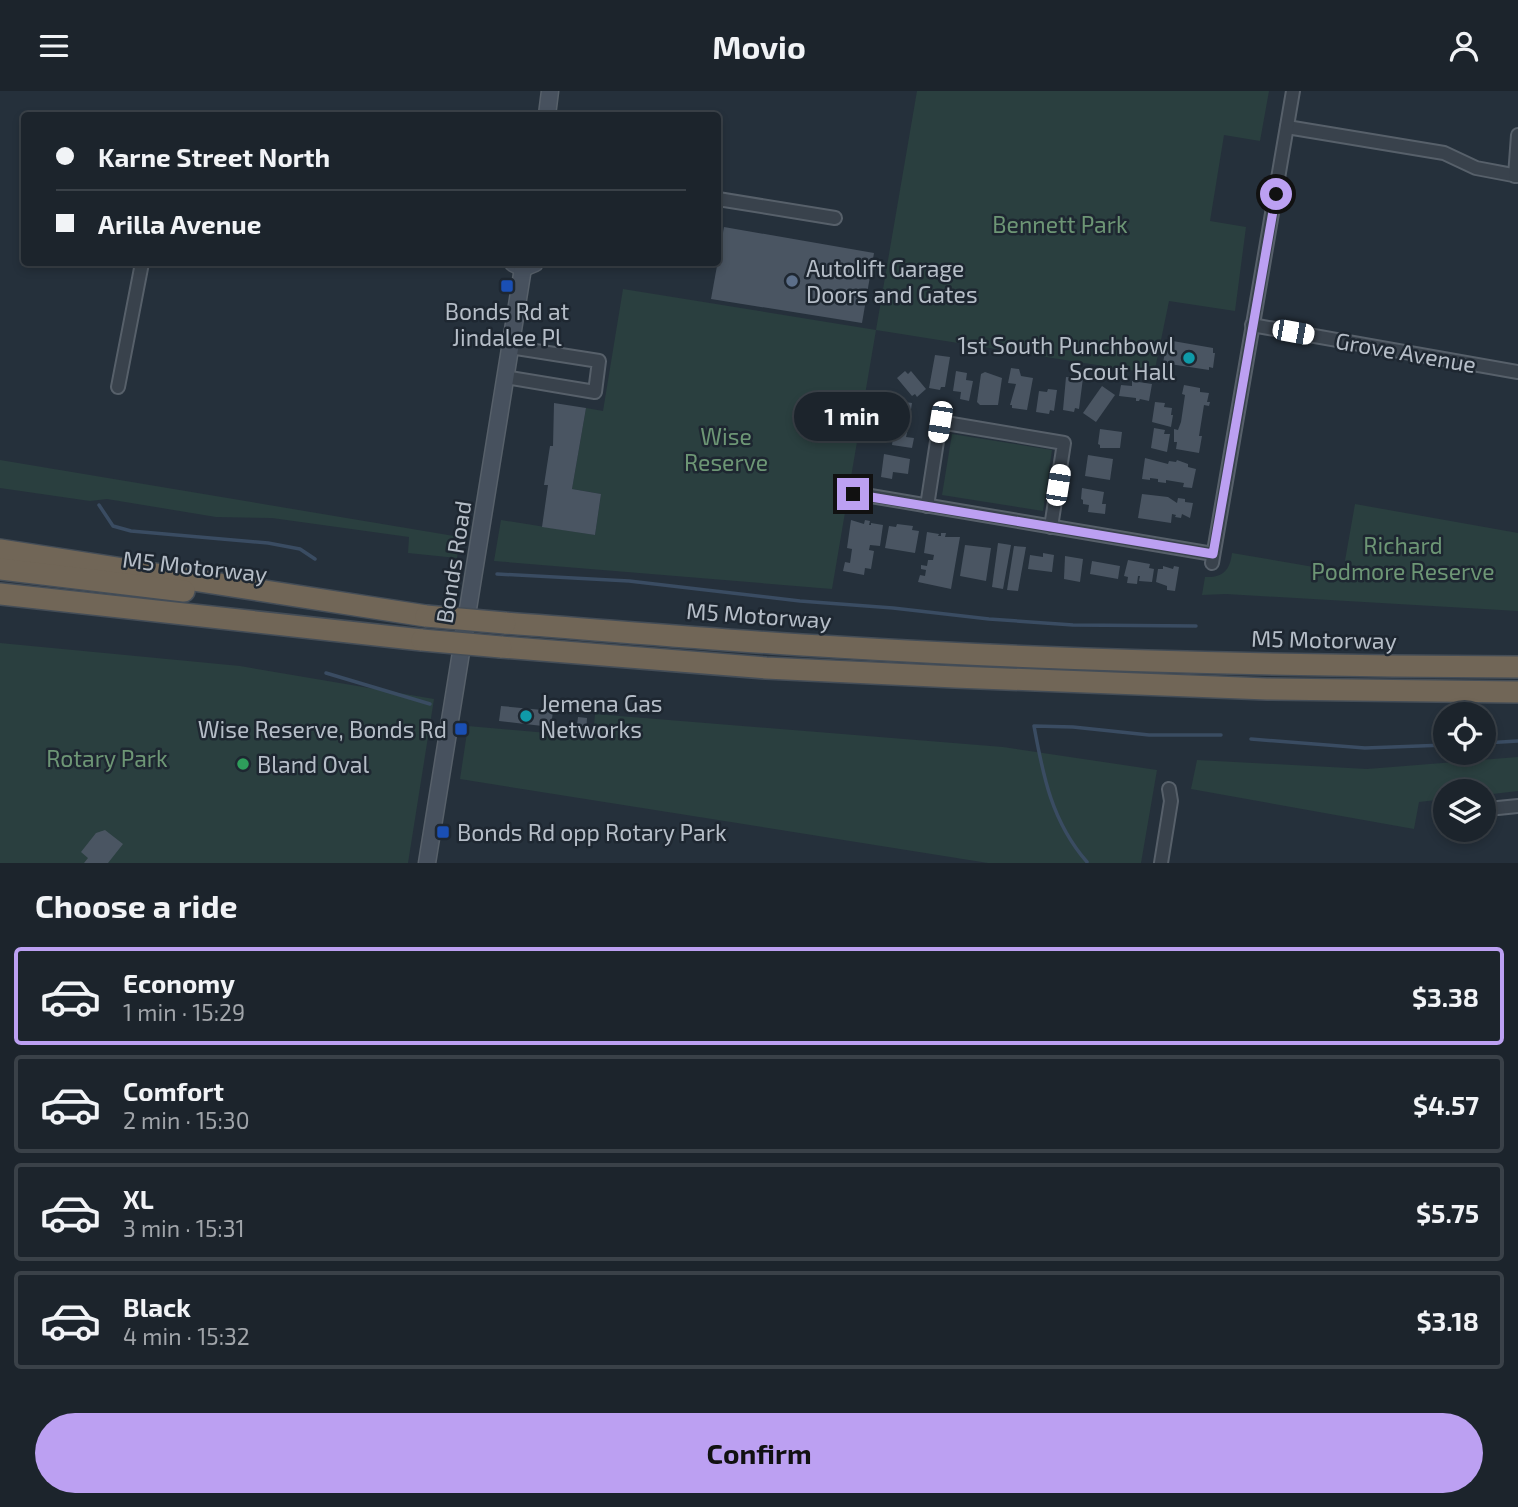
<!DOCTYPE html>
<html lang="en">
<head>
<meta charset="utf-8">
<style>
  body { margin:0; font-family:"Exo 2",sans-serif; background:#293038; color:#f1f3f6; height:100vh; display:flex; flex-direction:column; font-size:26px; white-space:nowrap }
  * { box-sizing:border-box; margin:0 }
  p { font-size:23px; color:#a0a4a9 }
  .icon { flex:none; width:38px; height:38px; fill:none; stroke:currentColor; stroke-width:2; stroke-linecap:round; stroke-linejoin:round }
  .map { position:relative; height:772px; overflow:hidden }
  .details { display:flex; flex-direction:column; background:#1c242c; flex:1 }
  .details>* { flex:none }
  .guide { position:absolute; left:21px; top:21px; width:700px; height:154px; border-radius:7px; box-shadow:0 4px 10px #0003,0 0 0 2px #3a4148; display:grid; align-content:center; height:154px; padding:0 35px; background:#1c242c }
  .tools { position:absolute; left:1433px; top:611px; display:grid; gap:14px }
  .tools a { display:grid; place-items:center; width:63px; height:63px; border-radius:50%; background:#1c242c; box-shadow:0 4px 10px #0003,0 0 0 2px #3a4148; font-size:35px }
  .end { position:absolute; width:32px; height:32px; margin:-16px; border:9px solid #bca0f2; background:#111; box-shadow:0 0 0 4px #111 }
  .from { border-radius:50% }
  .bubble { position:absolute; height:49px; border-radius:24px; background:#1c242c; box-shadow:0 4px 10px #0003,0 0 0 2px #3a4148; font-size:23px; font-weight:700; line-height:49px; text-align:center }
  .car { position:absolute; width:21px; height:42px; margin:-21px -10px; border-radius:9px; box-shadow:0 0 5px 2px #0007; background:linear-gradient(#fff 24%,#345 0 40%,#fff 0 76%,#345 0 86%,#fff 0) }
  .guide b { display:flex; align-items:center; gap:24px; height:66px; font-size:26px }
  .guide b+b { border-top:2px solid #3a4148 }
  .guide i { width:18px; height:18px; background:#f1f3f6 }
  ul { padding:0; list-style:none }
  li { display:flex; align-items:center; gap:21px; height:98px; margin:0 14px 10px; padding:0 21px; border:4px solid #3a4148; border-radius:7px }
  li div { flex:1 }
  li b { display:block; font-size:26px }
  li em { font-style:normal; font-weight:700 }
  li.selected { border-color:#bca0f2 }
  li>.icon { width:63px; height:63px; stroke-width:1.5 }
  h2 { padding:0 35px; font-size:32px; line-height:84px }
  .button { display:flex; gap:14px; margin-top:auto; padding:14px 35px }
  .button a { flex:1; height:80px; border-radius:42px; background:#bca0f2; color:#111; font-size:28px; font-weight:700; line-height:80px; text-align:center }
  header { display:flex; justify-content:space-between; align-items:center; height:91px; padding:0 35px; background:#1c242c; font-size:32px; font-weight:700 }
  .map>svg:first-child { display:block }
</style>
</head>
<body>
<header><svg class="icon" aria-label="menu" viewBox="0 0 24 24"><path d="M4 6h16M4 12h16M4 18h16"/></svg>Movio<svg class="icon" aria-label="person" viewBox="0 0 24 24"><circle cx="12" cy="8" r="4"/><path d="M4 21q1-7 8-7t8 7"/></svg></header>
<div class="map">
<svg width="1518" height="772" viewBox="0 0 1518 772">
  <rect width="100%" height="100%" fill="#25303b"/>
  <g fill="#2a3f3f">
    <polygon points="917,0 1269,0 1260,50 1224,44 1210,130 1246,136 1235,220 1169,210 1154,283 876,239 832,498 494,470 501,429 595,444 601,403 572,398 586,317 603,320 623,198 876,239"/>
    <polygon points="952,343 1052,359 1043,420 942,404"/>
    <polygon points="0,369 460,446 457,467 408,462 409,446 272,427 216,426 107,408 90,410 0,397"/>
    <path d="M1355,413L1518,442V520L1226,503L1202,504L1205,486C1223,487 1230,479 1232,462L1343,481Z"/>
    <polygon points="0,552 240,575 434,608 408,772 0,772"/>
    <polygon points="595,623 1003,656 1157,679 1141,772 988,772 460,688 468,635 593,646"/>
    <polygon points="1518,666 1518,700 1484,704 1484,700 1446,700 1445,708 1419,711 1414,738 1191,698 1197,669 1367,678"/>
  </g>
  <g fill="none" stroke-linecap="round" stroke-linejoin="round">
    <g stroke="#3a4c62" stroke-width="3.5">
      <polyline points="99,414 113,435 131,440 268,452 300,458 315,468"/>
      <polyline points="497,483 629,490 800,510 893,517 989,528 1073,534 1196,535"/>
      <polyline points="326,582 430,613"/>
      <polyline points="1251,648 1365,657 1446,654"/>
      <polyline points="1484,652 1518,650"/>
      <path d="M1087,771C1052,731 1043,685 1034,635L1073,636L1149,644H1221"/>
    </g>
  </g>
  <g fill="#4a5562">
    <polygon points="724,136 874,162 862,232 711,208"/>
    <polygon points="1167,249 1213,257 1213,262 1215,262 1213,277 1209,276 1209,279 1163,272"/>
    <polygon points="935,264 950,266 945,296 941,296 940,299 929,297"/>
    <polygon points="1011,277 1019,278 1021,285 1033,287 1027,319 1012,317 1012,314 1010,314 1016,293 1008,292"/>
    <polygon points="905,280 908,283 911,280 926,298 917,306 915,303 912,305 897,287"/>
    <polygon points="956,280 967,282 966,289 973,290 969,310 960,308 961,301 953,300"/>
    <polygon points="985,281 1002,287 998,314 980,314 977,311 981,283"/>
    <polygon points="1066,286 1083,287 1079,318 1075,317 1074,321 1063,319"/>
    <polygon points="1132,290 1152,293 1149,310 1140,308 1139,310 1136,310 1136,307 1119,305 1121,294 1132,295"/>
    <polygon points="1184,294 1200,297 1200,301 1209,302 1207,311 1210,311 1209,315 1204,314 1199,345 1202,345 1199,362 1176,358 1177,351 1174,351 1174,338 1178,339 1181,331 1185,304 1182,303"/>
    <polygon points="1102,295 1115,304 1096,331 1083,322"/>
    <polygon points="1048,298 1057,299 1054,320 1050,319 1049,323 1036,321 1039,300 1047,301"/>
    <polygon points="890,309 912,312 910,325 907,325 907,328 883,324 884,314 889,315"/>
    <polygon points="1155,311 1165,312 1164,316 1172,317 1171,324 1173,324 1171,336 1152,331"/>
    <polygon points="554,312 586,317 572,398 601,403 595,444 542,436 548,394 544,394 550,355 553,355"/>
    <polygon points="889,335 908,338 906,346 914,347 912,357 892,354 893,347 887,346"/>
    <polygon points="1154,337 1165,339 1164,343 1170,343 1167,361 1151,357"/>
    <polygon points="1100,338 1122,341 1120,357 1100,357 1100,354 1098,353"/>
    <polygon points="884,363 910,368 908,383 893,381 892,388 881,386"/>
    <polygon points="1088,364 1113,368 1110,389 1085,385"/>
    <polygon points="1145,367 1168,373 1169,370 1176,371 1177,369 1188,373 1188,376 1196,378 1192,397 1183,396 1184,392 1166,389 1166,392 1158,391 1158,388 1150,387 1150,389 1142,388"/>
    <polygon points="1082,397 1104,401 1102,413 1106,413 1105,423 1088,421 1089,414 1083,413 1083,409 1081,408"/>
    <polygon points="1142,403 1168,406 1177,412 1178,407 1185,408 1185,411 1193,412 1190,427 1182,423 1181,427 1175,426 1176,424 1172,423 1171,432 1138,427"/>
    <polygon points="851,429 864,433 865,429 870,430 869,434 871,434 871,432 883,434 880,455 870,454 869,459 874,460 871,478 865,477 864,484 843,480 845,471 850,472 852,458 847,457"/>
    <polygon points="897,433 913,435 912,439 919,440 915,462 885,457 889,435 896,436"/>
    <polygon points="927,441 939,443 938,445 941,445 941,442 946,442 945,446 960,446 951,498 918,491 920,484 925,485 926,479 921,478 921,474 927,475 928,469 933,469 934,464 924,462"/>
    <polygon points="998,452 1011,454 1003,498 992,496"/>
    <polygon points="965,454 991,457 986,490 960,485"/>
    <polygon points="1014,455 1026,456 1018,500 1007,499"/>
    <polygon points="1043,462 1054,464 1052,481 1028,478 1030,464 1043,466"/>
    <polygon points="1065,465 1083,468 1080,491 1064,488"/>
    <polygon points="1128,469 1150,473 1149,477 1154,478 1152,491 1139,490 1140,485 1138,485 1137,493 1127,492 1128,486 1124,485"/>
    <polygon points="1092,470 1120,475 1118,488 1090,483"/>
    <polygon points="1163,475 1173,478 1174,475 1179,476 1175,500 1167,499 1167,495 1156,491 1158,478 1163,478"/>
    <polygon points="501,615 553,620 551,636 499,630"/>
    <polygon points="578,626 587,627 586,643 576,642"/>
    <polygon points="105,739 123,753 108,772 84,772 88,767 81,761 96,742"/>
  </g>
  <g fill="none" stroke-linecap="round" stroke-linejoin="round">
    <defs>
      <g id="minor">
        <polyline points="1287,36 1444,62 1476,77 1518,85"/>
        <polyline points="1515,85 1518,44"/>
        <polyline points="718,108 835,127"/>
        <polyline points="1252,234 1518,281"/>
        <polyline points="505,286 595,301 599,270 510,256"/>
        <polyline points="118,296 142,172"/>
        <polyline points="853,402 1213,463"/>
        <polyline points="927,415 940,331 1064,352 1051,436"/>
        <polyline points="1212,472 1293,0"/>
        <polyline points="1498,717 1518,715"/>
        <polyline points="1161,772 1171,710 1169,698"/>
      </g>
      <g id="secondary">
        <polyline points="547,24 550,0"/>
        <polyline points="513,172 523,177 535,172"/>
        <polyline points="427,772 523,177"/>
      </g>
      <g id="motorway">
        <polyline points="0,459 426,525"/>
        <polyline points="0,478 184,500"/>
        <polyline points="0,503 422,549"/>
        <path d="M505,532C615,540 726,550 837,556C1064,570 1291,575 1518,576"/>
        <polyline points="501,556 766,577 955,586 1267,598 1518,601"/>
      </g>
    </defs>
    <use href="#minor" stroke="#57606a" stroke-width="16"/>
    <use href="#secondary" stroke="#57606a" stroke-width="19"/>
    <use href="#motorway" stroke="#444d57" stroke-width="24"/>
    <use href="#minor" stroke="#39424c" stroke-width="12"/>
    <use href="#secondary" stroke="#47515e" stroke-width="16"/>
    <use href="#motorway" stroke="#716657" stroke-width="21"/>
    <defs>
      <g id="motorway-bridge">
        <polyline points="426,525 505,532"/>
        <polyline points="422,549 501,556"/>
      </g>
    </defs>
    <use href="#motorway-bridge" stroke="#444d57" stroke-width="24" stroke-linecap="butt"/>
    <use href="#motorway-bridge" stroke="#716657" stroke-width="21"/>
  </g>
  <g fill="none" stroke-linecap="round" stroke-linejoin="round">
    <polyline stroke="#bca0f2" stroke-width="9" points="853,403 1213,463 1276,103"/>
  </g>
  <circle fill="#5c6f8a" stroke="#1e2731" stroke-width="2.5" cx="792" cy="190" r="7"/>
  <g fill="#1a4fb4" stroke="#1e2731" stroke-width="2.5">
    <rect x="500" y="188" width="14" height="14" rx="3.5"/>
    <rect x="454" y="631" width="14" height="14" rx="3.5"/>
    <rect x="436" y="734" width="14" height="14" rx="3.5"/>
  </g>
  <g fill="#0f9aa8" stroke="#1e2731" stroke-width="2.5">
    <circle cx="1189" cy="267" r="7"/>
    <circle cx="526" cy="625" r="7"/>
  </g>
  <circle fill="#2e9e5b" stroke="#1e2731" stroke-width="2.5" cx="243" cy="673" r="7"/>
  <g text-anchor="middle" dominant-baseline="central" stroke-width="5" stroke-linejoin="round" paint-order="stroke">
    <g font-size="23" fill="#6d9675" stroke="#1e2731">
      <text x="1060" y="133">Bennett Park</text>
      <text x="726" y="345">Wise<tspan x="726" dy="26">Reserve</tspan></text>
      <text x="1403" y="454">Richard<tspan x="1403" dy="26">Podmore Reserve</tspan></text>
      <text x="107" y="667">Rotary Park</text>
    </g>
    <g font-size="23" fill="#b5bdc7" stroke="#1e2731" text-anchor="start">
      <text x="806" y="177">Autolift Garage<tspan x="806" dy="26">Doors and Gates</tspan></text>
      <text x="507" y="220" text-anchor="middle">Bonds Rd at<tspan x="507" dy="26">Jindalee Pl</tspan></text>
      <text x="1175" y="254" text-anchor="end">1st South Punchbowl<tspan x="1175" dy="26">Scout Hall</tspan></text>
      <text x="540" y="612">Jemena Gas<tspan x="540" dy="26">Networks</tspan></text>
      <text x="447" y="638" text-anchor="end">Wise Reserve, Bonds Rd</text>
      <text x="257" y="673">Bland Oval</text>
      <text x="457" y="741">Bonds Rd opp Rotary Park</text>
    </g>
    <g font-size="23" fill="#b5bdc7" stroke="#1e2731">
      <text transform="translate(1406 261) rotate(10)">Grove Avenue</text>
      <text transform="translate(453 471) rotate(-81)">Bonds Road</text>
      <text transform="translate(195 475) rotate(6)">M5 Motorway</text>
      <text transform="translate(759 524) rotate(4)">M5 Motorway</text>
      <text transform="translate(1324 548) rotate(1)">M5 Motorway</text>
    </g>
  </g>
</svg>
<div class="tools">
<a><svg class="icon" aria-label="locate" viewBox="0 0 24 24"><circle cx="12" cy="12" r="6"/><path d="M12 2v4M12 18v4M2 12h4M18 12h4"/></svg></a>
<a><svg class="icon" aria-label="layers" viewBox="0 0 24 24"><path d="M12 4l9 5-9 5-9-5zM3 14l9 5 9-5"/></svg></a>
</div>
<i class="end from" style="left:1276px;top:103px"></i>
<i class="end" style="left:853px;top:403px"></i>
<div class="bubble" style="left:794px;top:301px;width:116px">1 min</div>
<i class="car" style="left:1293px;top:241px;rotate:100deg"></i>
<i class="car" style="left:940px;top:331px;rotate:189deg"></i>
<i class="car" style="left:1058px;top:394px;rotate:9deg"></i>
<div class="guide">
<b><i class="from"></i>Karne Street North</b>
<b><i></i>Arilla Avenue</b>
</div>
</div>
<section class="details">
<h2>Choose a ride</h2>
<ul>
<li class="selected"><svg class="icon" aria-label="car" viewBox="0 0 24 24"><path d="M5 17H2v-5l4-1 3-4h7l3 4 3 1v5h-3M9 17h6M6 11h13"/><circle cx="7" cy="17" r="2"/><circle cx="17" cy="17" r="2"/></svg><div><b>Economy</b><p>1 min · 15:29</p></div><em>$3.38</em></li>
<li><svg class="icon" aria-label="car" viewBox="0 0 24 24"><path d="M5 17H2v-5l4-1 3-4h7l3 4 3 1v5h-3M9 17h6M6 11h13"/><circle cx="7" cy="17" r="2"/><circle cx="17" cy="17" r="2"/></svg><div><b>Comfort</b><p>2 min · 15:30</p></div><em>$4.57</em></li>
<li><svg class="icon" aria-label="car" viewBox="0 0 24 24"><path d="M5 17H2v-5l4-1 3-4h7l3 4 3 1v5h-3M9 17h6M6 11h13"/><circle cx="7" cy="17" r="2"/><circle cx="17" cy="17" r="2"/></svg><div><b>XL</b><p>3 min · 15:31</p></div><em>$5.75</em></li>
<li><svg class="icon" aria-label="car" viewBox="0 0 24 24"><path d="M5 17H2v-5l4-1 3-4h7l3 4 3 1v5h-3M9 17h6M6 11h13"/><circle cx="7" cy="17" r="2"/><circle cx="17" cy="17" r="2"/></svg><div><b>Black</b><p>4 min · 15:32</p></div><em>$3.18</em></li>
</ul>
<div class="button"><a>Confirm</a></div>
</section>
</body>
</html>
